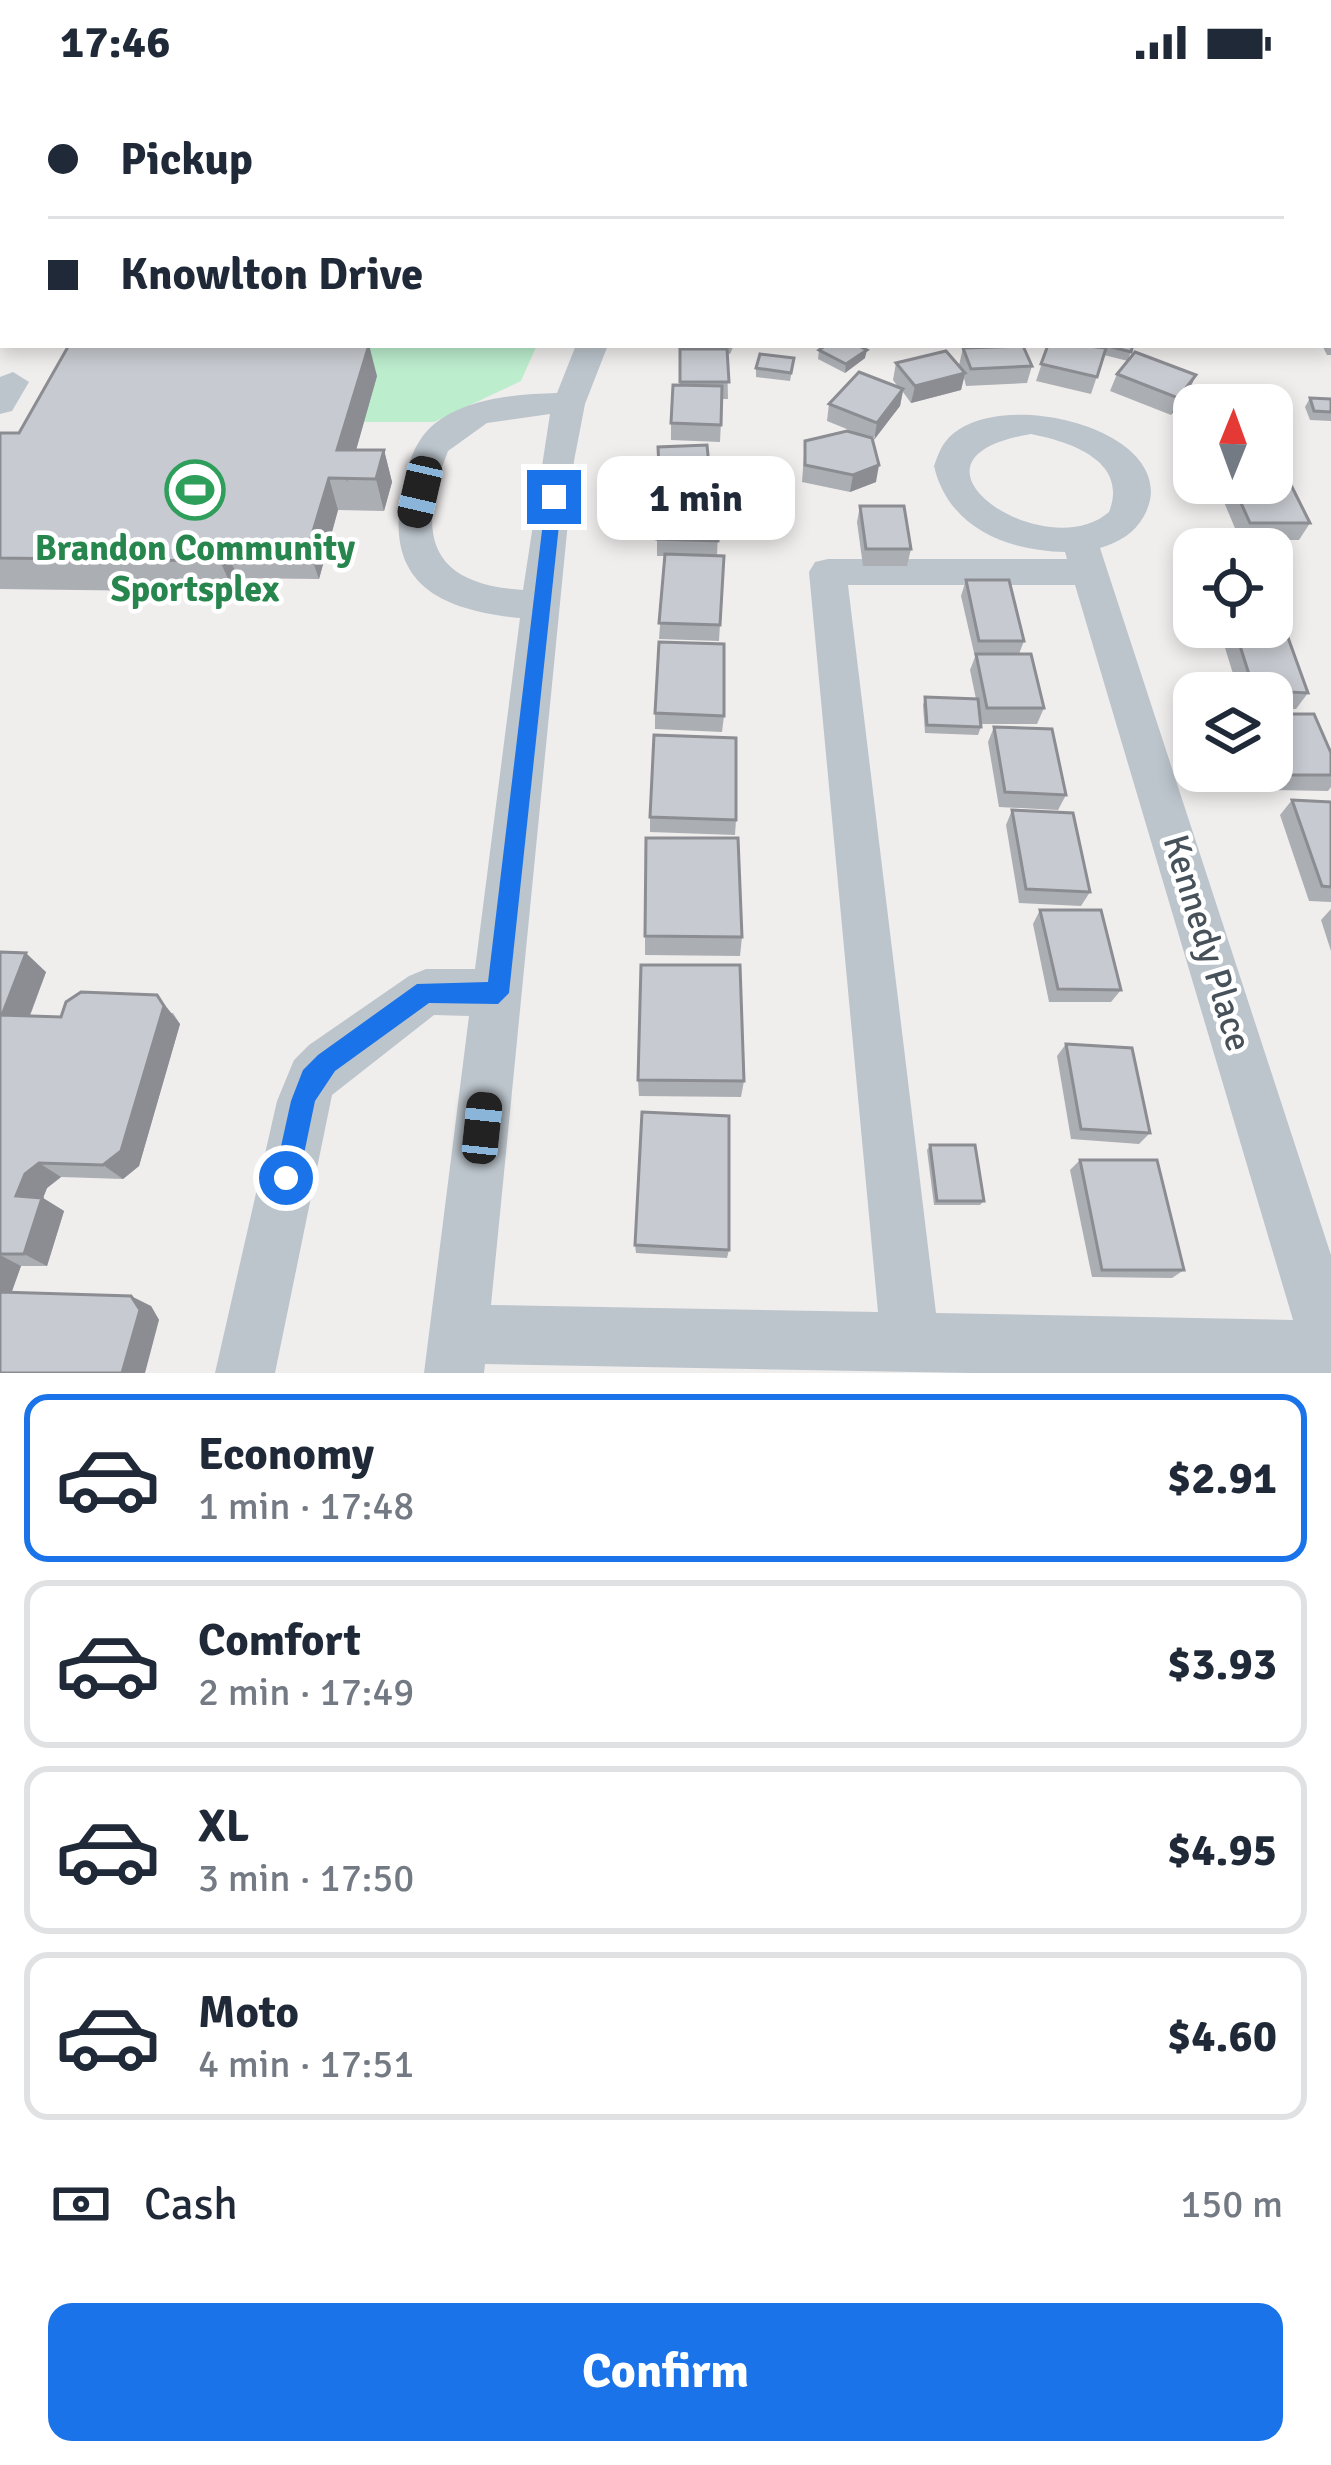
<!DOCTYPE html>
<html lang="en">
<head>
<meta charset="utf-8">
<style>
  body { margin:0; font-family:Signika,sans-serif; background:#f2f2f3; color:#1f2937; height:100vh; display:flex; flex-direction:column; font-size:45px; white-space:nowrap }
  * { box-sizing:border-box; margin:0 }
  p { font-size:39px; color:#747a83 }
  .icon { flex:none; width:66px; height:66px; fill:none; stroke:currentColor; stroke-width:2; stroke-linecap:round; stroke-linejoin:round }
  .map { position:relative; height:1289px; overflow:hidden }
  .side { display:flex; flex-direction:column; background:#fff; flex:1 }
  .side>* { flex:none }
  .guide { position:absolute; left:0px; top:0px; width:1332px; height:264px; box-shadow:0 6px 18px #0003; display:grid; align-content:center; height:264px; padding:0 48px; background:#fff }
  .needle { width:78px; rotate:1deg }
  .fabs { position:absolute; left:1173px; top:300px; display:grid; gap:24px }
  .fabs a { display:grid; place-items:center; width:120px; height:120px; border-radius:24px; background:#fff; box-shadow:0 6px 18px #0003; font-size:60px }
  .end { position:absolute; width:54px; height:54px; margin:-27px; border:15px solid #1a73e8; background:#fff; box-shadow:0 0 0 6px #fff }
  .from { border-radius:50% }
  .bubble { position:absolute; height:84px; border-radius:24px; background:#fff; box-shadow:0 6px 18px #0003; font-size:39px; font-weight:700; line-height:84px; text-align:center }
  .car { position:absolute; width:36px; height:72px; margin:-36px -18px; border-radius:15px; box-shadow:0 0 9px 3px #0007; background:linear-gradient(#222 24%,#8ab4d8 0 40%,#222 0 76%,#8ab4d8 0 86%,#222 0) }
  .guide b { display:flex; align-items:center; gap:42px; height:114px; font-size:45px }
  .guide b+b { border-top:3px solid #e0e1e3 }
  .guide i { width:30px; height:30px; background:#1f2937 }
  ul { padding:21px 0 0; list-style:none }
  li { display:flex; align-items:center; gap:36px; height:168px; margin:0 24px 18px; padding:0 24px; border:6px solid #e0e1e3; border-radius:24px }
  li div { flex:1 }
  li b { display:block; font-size:45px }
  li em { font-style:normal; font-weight:700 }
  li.selected { border-color:#1a73e8 }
  li>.icon { width:108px; height:108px; stroke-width:1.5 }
  .pay { display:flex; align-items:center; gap:30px; height:132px; padding:0 48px; font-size:45px }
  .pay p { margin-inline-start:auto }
  .primary-button { display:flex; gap:24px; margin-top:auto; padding:24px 48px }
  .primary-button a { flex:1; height:138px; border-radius:24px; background:#1a73e8; color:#fff; font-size:48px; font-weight:700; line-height:138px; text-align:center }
  .status { display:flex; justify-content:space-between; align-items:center; height:84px; padding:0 60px; background:#fff; direction:ltr }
  .status svg { height:33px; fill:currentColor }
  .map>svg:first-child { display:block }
</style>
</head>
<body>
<div class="status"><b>17:46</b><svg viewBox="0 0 49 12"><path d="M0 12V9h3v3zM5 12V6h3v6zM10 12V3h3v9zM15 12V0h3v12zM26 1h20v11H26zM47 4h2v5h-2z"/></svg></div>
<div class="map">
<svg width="1331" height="1289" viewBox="0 0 1331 1289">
  <rect width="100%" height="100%" fill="#f0eded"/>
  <g fill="#bcedcd">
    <polygon points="0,0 480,0 3,3 3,196"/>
    <polygon points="255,261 537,261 521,297 434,338 364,338"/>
  </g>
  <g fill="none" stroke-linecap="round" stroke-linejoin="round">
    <polyline stroke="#8bd9e8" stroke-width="8" points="437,3 444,0"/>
    <g fill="#bcc5cc" fill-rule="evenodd">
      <rect x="599" y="0" width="24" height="3"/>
      <polygon points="926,0 954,0 924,3"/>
      <polygon points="1255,0 1279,0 1281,3 1257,3"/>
      <polygon points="1329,87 1331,88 1331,106 1329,106"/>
      <rect x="1329" y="198" width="2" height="18"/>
      <path d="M576,261H608L585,320L574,377L491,1221L878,1228L809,488L815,478L828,475H1067L1065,468C1006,467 948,443 934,382C937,374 940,364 946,357C994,297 1190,347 1144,432C1134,450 1119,458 1100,464L1331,1171V1289H971L485,1280L484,1289H424L469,932L434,931L332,1011L275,1289H215L277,1017L294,976L309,961L409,892L426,885H475L520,534C439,526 384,499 402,409C407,384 413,359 432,342C464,314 517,310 557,309ZM550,330L523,506C428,500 416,450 448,367L487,339ZM1031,350C1071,358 1129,377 1109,428C1045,484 881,374 1031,350ZM848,501H1075L1293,1236L936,1229Z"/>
      <polygon points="13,288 29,298 12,327 0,330 0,293"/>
    </g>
  </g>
  <g fill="#abaeb3">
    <rect x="685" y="0" width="65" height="3"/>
    <polygon points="786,0 832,0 824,3 793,3"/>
    <polygon points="1329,219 1331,219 1331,271 1327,271 1322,261 1329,261"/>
    <polygon points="693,261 734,261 730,270 727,270 728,315 722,315 720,358 671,356 671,339 680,301 680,265 701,265 693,264"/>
    <polygon points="1048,261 1103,263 1104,261 1133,261 1128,276 1196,291 1188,308 1171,331 1110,307 1117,290 1128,277 1104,271 1091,310 1036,297"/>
    <polygon points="963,264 1032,282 1027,299 966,302 964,294 961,306 911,319 903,308 900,322 872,355 876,398 850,408 802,398 805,357 864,352 827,337 829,320 898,303 893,296 896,279 959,281"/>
    <polygon points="819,266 865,274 845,289 818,275"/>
    <polygon points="794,274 790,297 756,293 756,284"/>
    <polygon points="377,292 356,366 384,366 392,398 384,427 338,426 319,495 238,494 234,508 0,505 0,349 19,349"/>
    <polygon points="1310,314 1331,315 1331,337 1310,336 1305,323"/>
    <polygon points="1194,325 1194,354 1181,344 1188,327"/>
    <polygon points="658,363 711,402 710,419 660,421"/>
    <polygon points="1221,399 1272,399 1310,439 1299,456 1240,456 1218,404"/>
    <polygon points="860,422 911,465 907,482 863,482 857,438"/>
    <polygon points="719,425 717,472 724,472 719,557 659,555 665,472 657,472 657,455"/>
    <polygon points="966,496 1024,557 1019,570 1044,624 1037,640 982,640 978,651 925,649 923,621 925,613 976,615 970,586 975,573 961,512"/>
    <polygon points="1226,543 1272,543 1308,609 1296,625 1272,624 1272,609 1239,609 1221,551"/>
    <polygon points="655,629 724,632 722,648 655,645"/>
    <polygon points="1272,630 1331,669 1331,703 1328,707 1273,706 1266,687 1272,687"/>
    <polygon points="994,643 1066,711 1058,726 999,723 988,658"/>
    <polygon points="1292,716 1331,718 1331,818 1309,817 1280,731"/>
    <polygon points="1012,726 1090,808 1081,822 1019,819 1006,741"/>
    <polygon points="650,733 736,736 735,751 650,748"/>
    <polygon points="1331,825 1331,867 1321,836"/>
    <polygon points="1040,826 1121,906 1111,918 1049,918 1033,840"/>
    <polygon points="645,852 742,853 740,872 645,871"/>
    <polygon points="0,868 46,888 30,932 61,933 173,929 180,940 139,1082 123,1095 61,1093 47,1104 43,1114 64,1127 47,1182 21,1182 12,1207 13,1209 151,1222 159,1236 0,1289"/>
    <polygon points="1066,960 1150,1049 1139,1060 1071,1055 1057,972"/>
    <polygon points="638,996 744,997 741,1013 639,1012"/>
    <polygon points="930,1061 984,1117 980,1121 934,1121 927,1066"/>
    <polygon points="1080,1076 1184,1186 1172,1194 1092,1193 1070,1086"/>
    <polygon points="635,1161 729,1166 727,1174 636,1169"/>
  </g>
  <g fill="#8b8d92">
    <polygon points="809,0 832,0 824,3 808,3"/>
    <polygon points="369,261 377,292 347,398 337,366"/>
    <polygon points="867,266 865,274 845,289 846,280"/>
    <polygon points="965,289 961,306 911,319 915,302"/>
    <polygon points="1196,291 1188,308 1171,331 1178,314"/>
    <polygon points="903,305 900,322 874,356 877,339"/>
    <polygon points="384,366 392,398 384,427 376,395"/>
    <polygon points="879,381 876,398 850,408 853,391"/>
    <polygon points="329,394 338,426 319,495 308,464"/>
    <polygon points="225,463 238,494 234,508 220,477"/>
    <polygon points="26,869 46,888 23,949 2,931"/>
    <polygon points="157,911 180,940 139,1082 123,1095 103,1081"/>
    <polygon points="39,1079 61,1093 47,1104 43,1114 64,1127 47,1182 24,1170 16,1112 25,1090"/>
    <polygon points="0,1171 21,1182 12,1207 19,1219 0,1211"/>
    <polygon points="131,1212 151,1222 159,1236 145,1289 122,1289"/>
  </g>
  <g fill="#c7cad0" stroke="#8b8d92" stroke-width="3">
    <polygon points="1329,219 1331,219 1331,244 1329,242"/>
    <polygon points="69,261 369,261 337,366 384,366 376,395 329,394 308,464 225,463 220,477 0,474 0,349 19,349"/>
    <polygon points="826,261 857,261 867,266 846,280 819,266"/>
    <polygon points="1048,261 1080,261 1106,264 1097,293 1041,280"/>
    <polygon points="1104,261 1133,261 1131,268"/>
    <polygon points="1023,262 1032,282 971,285 963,264"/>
    <polygon points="680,265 727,265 729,298 680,298"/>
    <polygon points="946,267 965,289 915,302 896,279"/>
    <polygon points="1135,268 1196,291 1178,314 1117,290"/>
    <polygon points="760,270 794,274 791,289 756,284"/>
    <polygon points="859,288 903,305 877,339 829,320"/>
    <polygon points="673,301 722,302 721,341 671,339"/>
    <polygon points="1226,311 1239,321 1203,321"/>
    <polygon points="1310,314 1331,315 1331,328 1314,327"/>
    <polygon points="847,347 872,354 879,381 853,391 805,381 805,357"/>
    <polygon points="707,361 711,402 660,404 658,363"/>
    <polygon points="1272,387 1284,387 1310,439 1250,439 1232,399 1272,399"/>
    <polygon points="860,422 904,422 911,465 866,465"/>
    <polygon points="660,423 719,425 718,457 657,455"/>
    <polygon points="665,470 724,472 720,541 659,539"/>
    <polygon points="966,496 1009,496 1024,557 979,557"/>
    <polygon points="1272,536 1282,537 1308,609 1254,606 1234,543 1272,543"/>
    <polygon points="659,558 724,560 724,632 655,629"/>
    <polygon points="976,570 1031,570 1044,624 987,624"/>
    <polygon points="925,613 978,615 981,643 927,641"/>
    <polygon points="1272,630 1314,630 1331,669 1331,691 1285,691 1272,658"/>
    <polygon points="994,643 1052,645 1066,711 1005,708"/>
    <polygon points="654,651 736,654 736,736 650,733"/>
    <polygon points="1292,716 1331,718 1331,803 1322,802"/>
    <polygon points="1012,726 1073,729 1090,808 1026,805"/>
    <polygon points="646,754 738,754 742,853 645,852"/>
    <polygon points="1040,826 1101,826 1121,906 1058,905"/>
    <polygon points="0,868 26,869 2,931 61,933 66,918 81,908 157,911 164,922 121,1067 103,1081 39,1079 25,1090 16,1112 42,1114 24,1170 0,1170"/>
    <polygon points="641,881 740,881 744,997 638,996"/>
    <polygon points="1066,960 1132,964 1150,1049 1081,1045"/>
    <polygon points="642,1028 729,1032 729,1166 635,1161"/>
    <polygon points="930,1061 975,1061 984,1117 937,1117"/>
    <polygon points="1080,1076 1157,1076 1184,1186 1102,1186"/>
    <polygon points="0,1208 131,1212 140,1226 122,1289 0,1289"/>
  </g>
  <polygon fill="#1a73e8" points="554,408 562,413 509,909 498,920 429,919 335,987 315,1017 299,1094 295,1103 286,1107 278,1103 274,1094 291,1017 303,986 318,971 417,900 488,898 546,413"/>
  <defs>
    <symbol id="stadium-ring" viewBox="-11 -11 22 22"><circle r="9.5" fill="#fff" stroke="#2e9e5b" stroke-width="1.5"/><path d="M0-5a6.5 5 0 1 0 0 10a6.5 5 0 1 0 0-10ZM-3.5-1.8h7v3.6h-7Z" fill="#2e9e5b"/></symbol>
  </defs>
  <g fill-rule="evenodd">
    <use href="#stadium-ring" x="162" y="373" width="66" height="66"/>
  </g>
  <g text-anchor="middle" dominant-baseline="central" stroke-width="9" stroke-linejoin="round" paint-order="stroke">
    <g font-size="36" font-weight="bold" fill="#27864d" stroke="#fff">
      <text x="195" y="464">Brandon Community<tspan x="195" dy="41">Sportsplex</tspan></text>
    </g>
    <g font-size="36" fill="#46515a" stroke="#fff">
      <text transform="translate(1207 859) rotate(73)">Kennedy Place</text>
    </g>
  </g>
</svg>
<div class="fabs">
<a><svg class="needle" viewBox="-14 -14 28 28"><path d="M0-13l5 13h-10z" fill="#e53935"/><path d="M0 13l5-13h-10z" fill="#747a83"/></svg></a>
<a><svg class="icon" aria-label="locate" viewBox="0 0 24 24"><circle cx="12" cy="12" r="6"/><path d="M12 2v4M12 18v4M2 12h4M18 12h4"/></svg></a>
<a><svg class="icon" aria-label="layers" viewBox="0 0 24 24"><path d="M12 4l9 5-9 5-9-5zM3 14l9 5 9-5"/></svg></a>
</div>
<i class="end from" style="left:286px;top:1094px"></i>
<i class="end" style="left:554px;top:413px"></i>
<div class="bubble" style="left:597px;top:372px;width:198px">1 min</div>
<i class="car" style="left:420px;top:408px;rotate:193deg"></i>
<i class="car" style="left:482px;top:1044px;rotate:6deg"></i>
<div class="guide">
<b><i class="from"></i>Pickup</b>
<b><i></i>Knowlton Drive</b>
</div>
</div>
<section class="side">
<ul>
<li class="selected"><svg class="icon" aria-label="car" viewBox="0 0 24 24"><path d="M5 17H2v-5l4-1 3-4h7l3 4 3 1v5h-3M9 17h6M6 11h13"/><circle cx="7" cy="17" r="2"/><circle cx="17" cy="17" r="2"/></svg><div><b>Economy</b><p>1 min · 17:48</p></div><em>$2.91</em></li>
<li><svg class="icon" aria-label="car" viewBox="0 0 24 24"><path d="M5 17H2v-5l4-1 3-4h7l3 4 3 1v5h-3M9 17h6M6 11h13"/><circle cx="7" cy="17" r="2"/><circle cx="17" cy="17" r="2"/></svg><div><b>Comfort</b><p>2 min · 17:49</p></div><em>$3.93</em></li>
<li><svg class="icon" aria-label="car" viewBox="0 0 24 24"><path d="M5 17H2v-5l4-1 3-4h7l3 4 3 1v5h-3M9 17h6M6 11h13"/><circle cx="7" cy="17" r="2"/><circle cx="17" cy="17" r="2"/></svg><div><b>XL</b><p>3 min · 17:50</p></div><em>$4.95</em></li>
<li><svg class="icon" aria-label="car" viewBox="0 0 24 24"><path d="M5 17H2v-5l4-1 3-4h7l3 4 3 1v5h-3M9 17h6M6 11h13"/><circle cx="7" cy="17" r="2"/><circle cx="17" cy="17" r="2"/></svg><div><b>Moto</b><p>4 min · 17:51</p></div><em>$4.60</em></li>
</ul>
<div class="pay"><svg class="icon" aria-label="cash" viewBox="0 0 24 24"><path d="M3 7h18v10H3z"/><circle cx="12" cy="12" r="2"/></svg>Cash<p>150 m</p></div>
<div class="primary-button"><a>Confirm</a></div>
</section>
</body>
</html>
